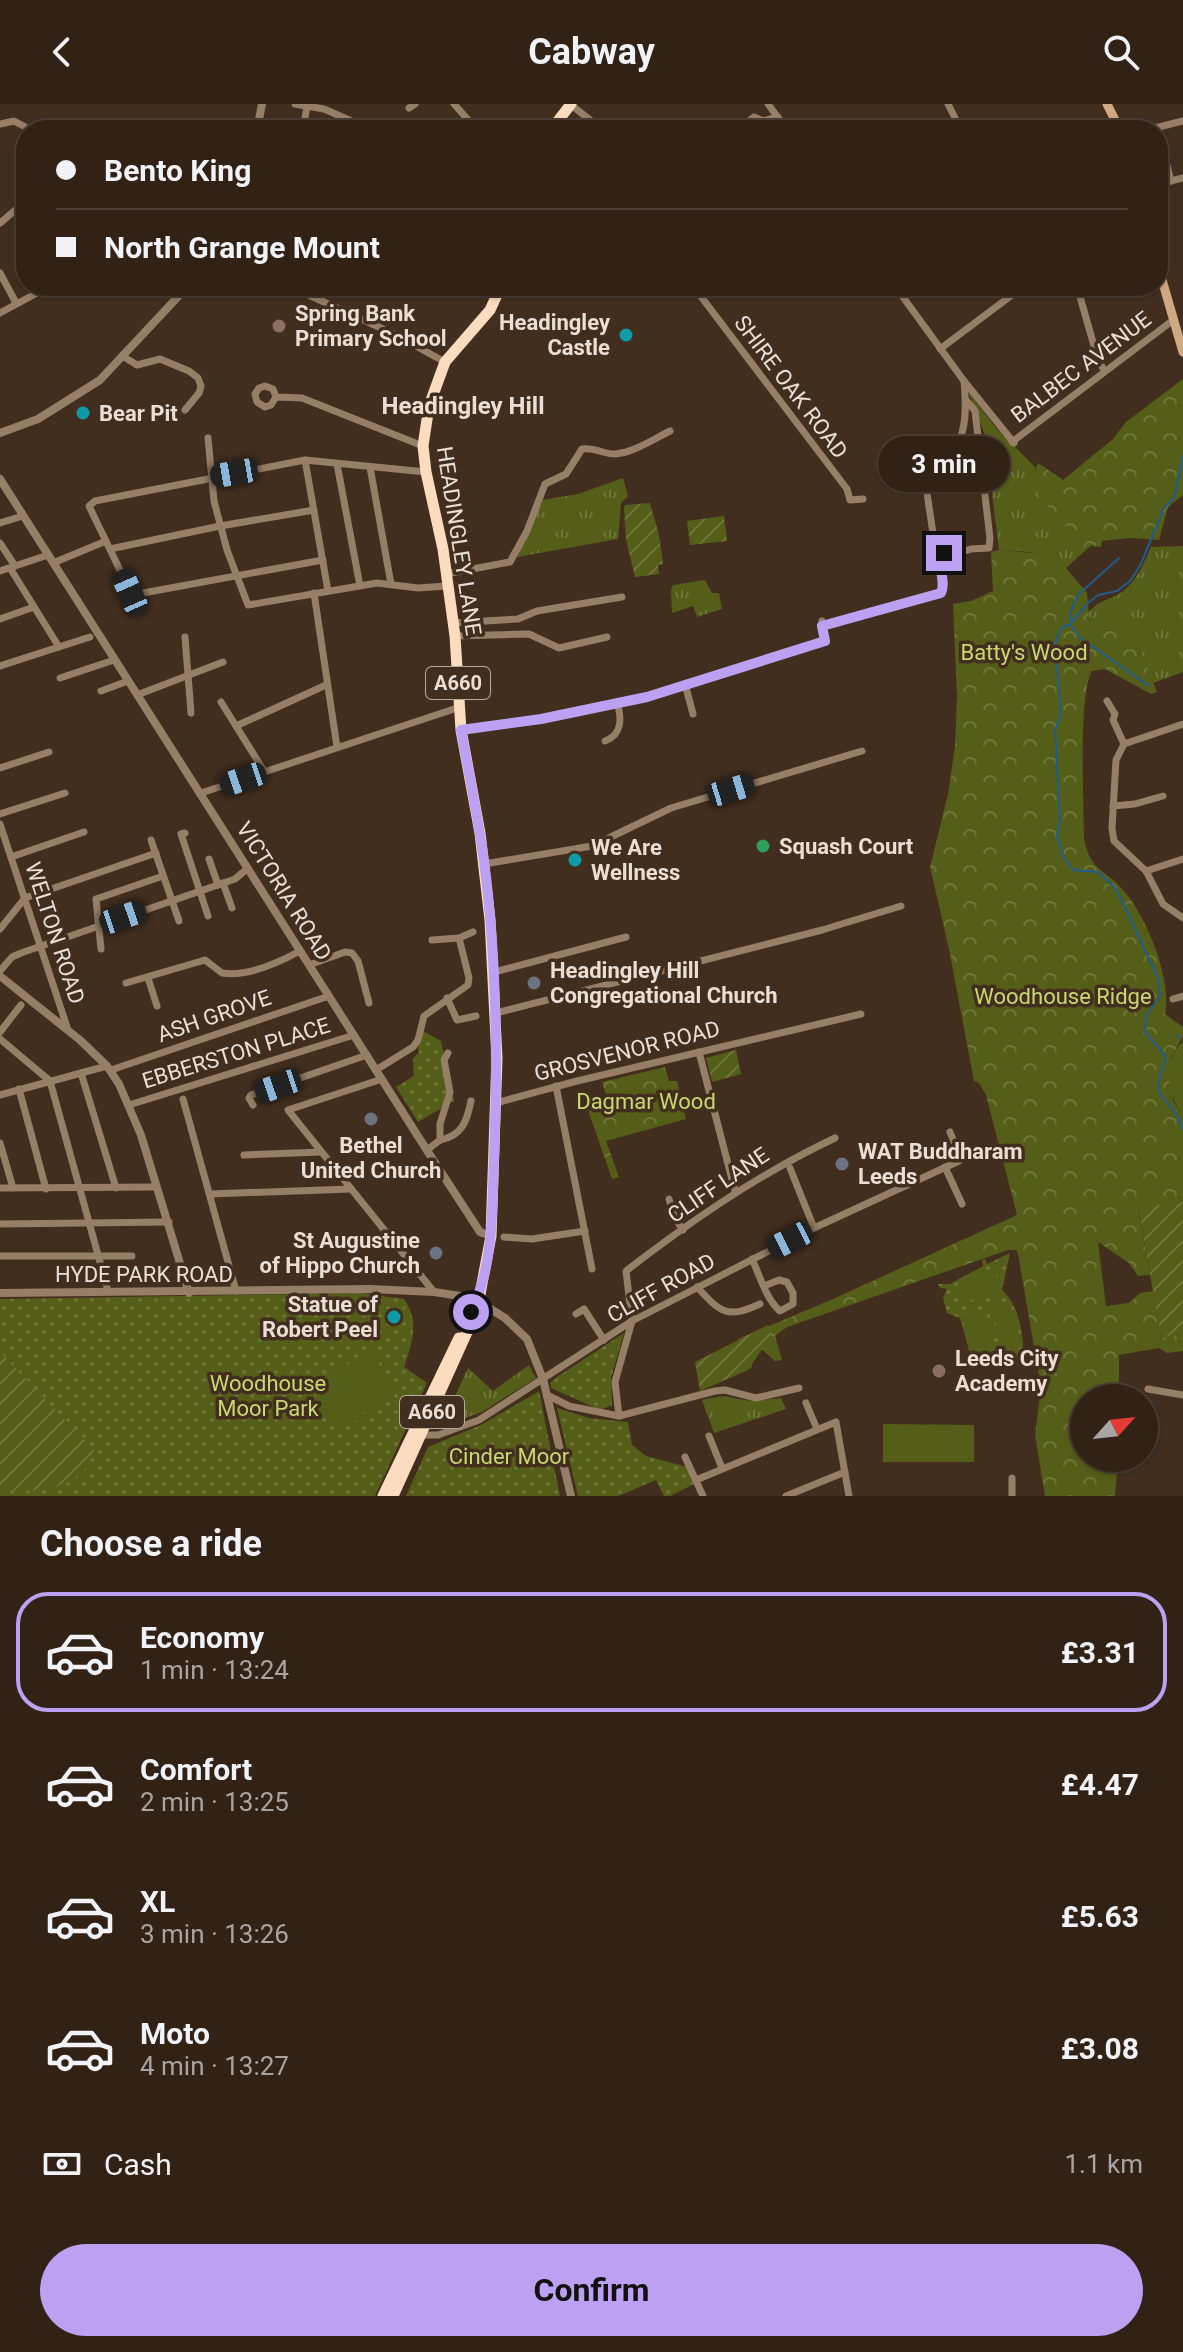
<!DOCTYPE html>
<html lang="en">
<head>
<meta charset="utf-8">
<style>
  body { margin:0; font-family:Roboto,sans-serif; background:#3a2a1f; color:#f1f3f6; height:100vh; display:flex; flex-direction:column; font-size:30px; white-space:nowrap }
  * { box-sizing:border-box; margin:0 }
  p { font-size:26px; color:#a8a4a1 }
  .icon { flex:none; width:44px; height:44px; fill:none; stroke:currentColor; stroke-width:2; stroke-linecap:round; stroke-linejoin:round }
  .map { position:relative; height:1392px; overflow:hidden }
  .drawer { display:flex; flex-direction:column; background:#322216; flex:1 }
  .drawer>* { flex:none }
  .hud { position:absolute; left:16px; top:16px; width:1152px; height:176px; border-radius:32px; box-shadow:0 2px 6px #0004,0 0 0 2px #4d3f35; display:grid; align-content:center; height:176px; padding:0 40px; background:#322216 }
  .needle { width:52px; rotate:63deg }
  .fabs { position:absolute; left:1070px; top:1280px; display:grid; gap:16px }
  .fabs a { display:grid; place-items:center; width:88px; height:88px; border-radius:50%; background:#322216; box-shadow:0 2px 6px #0004,0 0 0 2px #4d3f35; font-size:40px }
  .end { position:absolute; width:36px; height:36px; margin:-18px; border:10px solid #bca0f2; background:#111; box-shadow:0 0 0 4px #111 }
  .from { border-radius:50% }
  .bubble { position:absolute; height:56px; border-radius:28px; background:#322216; box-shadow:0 2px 6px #0004,0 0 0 2px #4d3f35; font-size:26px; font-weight:700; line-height:56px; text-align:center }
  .car { position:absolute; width:24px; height:48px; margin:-24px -12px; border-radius:10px; box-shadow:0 0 6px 2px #0007; background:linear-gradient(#222 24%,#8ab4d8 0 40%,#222 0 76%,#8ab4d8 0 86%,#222 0) }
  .hud b { display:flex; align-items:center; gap:28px; height:76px; font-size:30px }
  .hud b+b { border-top:2px solid #4d3f35 }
  .hud i { width:20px; height:20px; background:#f1f3f6 }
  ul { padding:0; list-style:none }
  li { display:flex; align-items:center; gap:24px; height:120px; margin:0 16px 12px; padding:0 24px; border:4px solid transparent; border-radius:32px }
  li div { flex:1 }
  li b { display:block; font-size:30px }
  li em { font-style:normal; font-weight:700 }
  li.selected { border-color:#bca0f2 }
  li>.icon { width:72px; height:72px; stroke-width:1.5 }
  h2 { padding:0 40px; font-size:36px; line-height:96px }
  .pay { display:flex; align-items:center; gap:20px; height:88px; padding:0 40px; font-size:30px }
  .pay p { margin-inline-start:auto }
  .cta { display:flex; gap:16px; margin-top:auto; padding:16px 40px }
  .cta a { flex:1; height:92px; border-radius:48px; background:#bca0f2; color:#111; font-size:32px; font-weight:700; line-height:92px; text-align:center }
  header { display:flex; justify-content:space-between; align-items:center; height:104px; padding:0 40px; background:#322216; font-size:36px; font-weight:700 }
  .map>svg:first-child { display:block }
</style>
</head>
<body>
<header><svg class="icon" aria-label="back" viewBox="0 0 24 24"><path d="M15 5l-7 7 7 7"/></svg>Cabway<svg class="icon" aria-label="search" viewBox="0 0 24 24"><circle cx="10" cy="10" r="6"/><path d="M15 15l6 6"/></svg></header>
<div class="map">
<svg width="1183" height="1392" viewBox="0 0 1183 1392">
  <defs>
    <pattern id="grass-tufts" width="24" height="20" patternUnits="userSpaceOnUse" patternTransform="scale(2)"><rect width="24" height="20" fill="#555e18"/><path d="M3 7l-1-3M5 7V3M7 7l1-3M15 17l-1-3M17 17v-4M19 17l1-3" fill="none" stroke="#6e7539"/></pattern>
    <pattern id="forest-crowns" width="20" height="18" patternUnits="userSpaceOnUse" patternTransform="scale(2)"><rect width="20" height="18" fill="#555e18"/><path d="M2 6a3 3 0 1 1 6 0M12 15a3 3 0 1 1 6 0" fill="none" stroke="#6e7539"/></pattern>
    <pattern id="park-dots" width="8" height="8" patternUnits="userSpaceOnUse" patternTransform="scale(2)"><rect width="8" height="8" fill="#555e18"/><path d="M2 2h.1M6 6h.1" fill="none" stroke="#6e7539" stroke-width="1.8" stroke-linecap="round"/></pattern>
    <pattern id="garden-furrows" width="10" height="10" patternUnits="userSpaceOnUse" patternTransform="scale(2)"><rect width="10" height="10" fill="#555e18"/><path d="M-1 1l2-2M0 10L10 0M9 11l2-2" fill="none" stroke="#6e7539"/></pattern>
  </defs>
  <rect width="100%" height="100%" fill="#422e1e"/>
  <g fill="url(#grass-tufts)">
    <path d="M969,289L996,324L1035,363C1034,401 1067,416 1086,446L1066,464C1050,446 1020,448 999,446L985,331Z"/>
    <polygon points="623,374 628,392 621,399 618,435 517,453 542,396 578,390"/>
    <path d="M1183,442V568L1153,579L1137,538L1123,526L1102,527L1090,521L1089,508C1101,494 1110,497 1122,488C1137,477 1144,459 1151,443Z"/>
    <polygon points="705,476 712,489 719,489 722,505 697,513 693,502 672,509 671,486 673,481"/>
    <polygon points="529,1261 536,1274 482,1308 446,1321 443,1318 468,1264 493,1287"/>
    <polygon points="722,1292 751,1297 781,1294 786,1305 714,1329 702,1296"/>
  </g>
  <g fill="url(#forest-crowns)">
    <path d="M1183,275V391L1168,403L1159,436L1130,434L1102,437L1101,443L1091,442L1086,446C1071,422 1022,390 1038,359L1063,376L1113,335L1126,318Z"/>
    <path d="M999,446L1043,450L1061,458L1087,489L1090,521L1102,527L1123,526L1137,538L1157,588L1151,590L1105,565L1092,567C1078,590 1084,701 1084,735C1091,769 1105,764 1124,787C1147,814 1172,875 1165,910L1183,923V932L1171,954L1173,996L1183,1015V1098L1138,1104L1150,1171L1138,1172L1129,1159L1098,1138L1106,1202L1129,1199L1140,1189L1153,1187L1161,1233L1183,1230V1247L1167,1249L1159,1244L1119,1251V1294H1084V1354H1118L1115,1392H1045L1035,1331L1041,1283L1018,1150L1016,1146H1008L787,1223L775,1232L782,1256L775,1257L761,1245L753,1253L751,1266L738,1235L833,1195L1017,1111L986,991L979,979L974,977L949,845L930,763L948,690L955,642L957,592L953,500L971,497L993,487L991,448Z"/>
    <polygon points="665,963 669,977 677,977 686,1015 606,1037 619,1073 612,1075 588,1006 609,1000 602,978"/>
  </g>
  <g fill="url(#park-dots)">
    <polygon points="423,927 441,937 454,997 418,1018 396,983 414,972 413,955 419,948 417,941"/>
    <path d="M1010,1149L1002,1186C1020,1201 1023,1232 1024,1254L990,1257L989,1252L972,1257L960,1214L947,1209L943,1194L947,1185L940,1184L938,1180H950L983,1162L982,1156L985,1155L987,1160Z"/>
    <path d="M359,1189L404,1195C420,1217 412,1240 404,1263L427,1279L375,1392H0V1195Z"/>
    <polygon points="624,1229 611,1274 612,1301 600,1306 551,1284 550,1279 557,1273"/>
    <polygon points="539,1287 560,1392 406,1392 428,1343 481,1321"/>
    <polygon points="557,1304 589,1314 628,1318 632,1341 646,1352 687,1363 694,1380 670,1392 664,1392 656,1376 618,1392 578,1392"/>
  </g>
  <g fill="url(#garden-furrows)">
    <polygon points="650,399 659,431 663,460 658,461 659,470 635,473 626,436 624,404 625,401"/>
    <polygon points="724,412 727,437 690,441 687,417"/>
    <polygon points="736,946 741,970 712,978 706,954"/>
    <polygon points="1183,1098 1183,1230 1161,1233 1138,1103"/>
    <polygon points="768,1221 771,1232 748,1266 700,1287 695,1258"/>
    <path d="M0,1248L94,1346C90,1371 62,1383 39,1386C24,1388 14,1384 0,1390Z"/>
  </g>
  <g fill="#555e18">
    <path d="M1183,937V1015C1169,989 1160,960 1183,937Z"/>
    <polygon points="995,1165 1001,1188 964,1198 958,1175"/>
    <polygon points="1010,1197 1021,1243 1003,1248 991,1202"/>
    <polygon points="986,1206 996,1248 973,1254 962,1212"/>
    <polygon points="368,1245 397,1283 360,1312 360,1316 354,1317 341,1326 312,1287"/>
    <polygon points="883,1320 974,1321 974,1358 883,1358"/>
  </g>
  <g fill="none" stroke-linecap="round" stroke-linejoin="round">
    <g stroke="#205c8e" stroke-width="2">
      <path d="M1183,352L1174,394L1164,404L1140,462L1130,477L1117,487L1098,491L1088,499L1070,520L1061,524L1055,540L1061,610L1055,626L1060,716L1057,733L1064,754L1073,766L1098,768L1114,783L1122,797L1158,874L1160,892L1146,912L1145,928C1152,938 1161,944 1166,954C1147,1001 1170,988 1183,1025"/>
      <polyline points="1119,454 1078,491 1070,509 1070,520 1079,533 1149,582"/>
      <polyline points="1178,934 1178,931"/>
    </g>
    <g stroke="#977e66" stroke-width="7">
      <polyline points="295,0 324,5 372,26"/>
      <polyline points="454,0 477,26"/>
      <polyline points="768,0 787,26"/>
      <polyline points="948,0 961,26"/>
      <polyline points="571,1 603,26"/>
      <polyline points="409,4 415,0"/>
      <polyline points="0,20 14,17 31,26"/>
      <polyline points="303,26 307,2"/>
      <polyline points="737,26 754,13 763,17 778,13"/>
      <polyline points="1147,26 1183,17"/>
      <polyline points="1158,26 1171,77"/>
      <polyline points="1158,80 1183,74"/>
      <polyline points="0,119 26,97"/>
      <polyline points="0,169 16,199"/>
      <polyline points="289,182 394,230 445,258"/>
      <polyline points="693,182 847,385 850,396 863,395"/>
      <polyline points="895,182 964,277 1014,339"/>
      <polyline points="1077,182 1098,256 1104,266"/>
      <polyline points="0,209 50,182"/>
      <polyline points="940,245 1012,191 1034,182"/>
      <polyline points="124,253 137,261 160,255 189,267 198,274 201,282 199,289 185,306"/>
      <polyline points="276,293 273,285 265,282 259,284 255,290 257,298 265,303 271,301 276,293 302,294 423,342"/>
      <polyline points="966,296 975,307 990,434 989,444 971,445"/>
      <polyline points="208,334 214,397 227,446 248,501 377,479 418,484 447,482"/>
      <polyline points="1012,338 1172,217"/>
      <polyline points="305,356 328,487"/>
      <polyline points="337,360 360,482"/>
      <polyline points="370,363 391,480"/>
      <polyline points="924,369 934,436"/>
      <path d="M921,370C966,351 968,320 964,277"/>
      <polyline points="0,419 23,412"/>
      <polyline points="0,439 15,462"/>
      <polyline points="110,445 220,422 314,406"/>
      <polyline points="323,456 132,491 89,402 95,397 305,356 426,368"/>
      <polyline points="53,459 106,437"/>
      <polyline points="10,464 59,543"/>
      <polyline points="0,467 48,451"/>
      <path d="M446,470L510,458L527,427L545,380L566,370L582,345C594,343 603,350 615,350C633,349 654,335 670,327"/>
      <polyline points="314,489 337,643"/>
      <polyline points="0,515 34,503"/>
      <polyline points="453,519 518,515 537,507 622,493"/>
      <polyline points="822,522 941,489 943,483 941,451 968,446"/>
      <polyline points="455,532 529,530 559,544 607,533"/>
      <polyline points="185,533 191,609"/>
      <polyline points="0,562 90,533"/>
      <polyline points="60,574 114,556"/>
      <polyline points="685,580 693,610"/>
      <polyline points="101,587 128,577"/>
      <polyline points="137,591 223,558"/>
      <polyline points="1107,597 1115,610 1113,616 1124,640"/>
      <polyline points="221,598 264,667"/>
      <polyline points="1183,620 1124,640 1116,656 1112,724 1114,737 1146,767 1163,800 1183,814"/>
      <polyline points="236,622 326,581"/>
      <polyline points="461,626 541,615 647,593 825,537 822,517"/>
      <path d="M605,637C622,631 622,614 617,599"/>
      <polyline points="0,664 49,648"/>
      <polyline points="201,689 460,603"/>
      <polyline points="1113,702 1135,700 1163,692"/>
      <polyline points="0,710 65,689"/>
      <polyline points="0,720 68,926"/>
      <polyline points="185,729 181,730 208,812"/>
      <polyline points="151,736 179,817"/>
      <polyline points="11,753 84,728"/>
      <polyline points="209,755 218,781"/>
      <polyline points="484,760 592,742 671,704 862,647"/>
      <polyline points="1146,767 1183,755"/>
      <polyline points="223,779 232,804"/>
      <polyline points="0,825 25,794 156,749"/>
      <polyline points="459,834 473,828"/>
      <polyline points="101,845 96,795 163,772"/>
      <polyline points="309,861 345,848 352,849 358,857 369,899"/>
      <polyline points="0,867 12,853 21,849 235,775 248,764"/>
      <polyline points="494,868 626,833"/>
      <polyline points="148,874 157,902"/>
      <path d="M126,879L205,856L222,869C248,873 278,859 300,847"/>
      <polyline points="447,894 457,916 476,912"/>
      <polyline points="1173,895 1183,892"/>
      <polyline points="496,909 822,826 901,802"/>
      <polyline points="0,928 21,901"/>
      <polyline points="0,935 50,977 108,1187"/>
      <polyline points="699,948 735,1087"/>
      <polyline points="111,966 329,892"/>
      <polyline points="376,966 413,943 418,936 424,912 468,881 469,874 459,834 432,836"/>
      <polyline points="81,969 116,1084"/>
      <polyline points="382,975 288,1006 434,1188"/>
      <polyline points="556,982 592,1165"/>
      <polyline points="19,985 46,1085"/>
      <polyline points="0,991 107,962"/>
      <polyline points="183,995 236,1187"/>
      <polyline points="496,999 577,977 861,910"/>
      <polyline points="129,1001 354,931"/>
      <polyline points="253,1001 249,994 251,991 367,951"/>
      <path d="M440,1036C462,1032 467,1017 471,997"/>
      <polyline points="0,1039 13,1084"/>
      <polyline points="427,1046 440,1036 440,1020 450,988 444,956 448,949"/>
      <polyline points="244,1051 321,1048"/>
      <polyline points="945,1063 962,1100"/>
      <polyline points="790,1064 814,1124"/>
      <polyline points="0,1084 157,1083"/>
      <polyline points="210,1090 351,1085"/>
      <polyline points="669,1095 675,1114 683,1126"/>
      <polyline points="0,1120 169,1118"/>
      <polyline points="504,1133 532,1135 585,1127"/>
      <polyline points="0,1152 132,1152"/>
      <path d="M752,1155C760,1172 766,1195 780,1207L793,1200V1189L787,1178L779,1176L764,1182"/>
      <path d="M697,1183C721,1209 727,1215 760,1200"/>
      <polyline points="576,1210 584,1205 604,1236"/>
      <polyline points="1148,1285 1183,1291"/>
      <polyline points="547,1291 569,1302 619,1312 715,1287 725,1286 756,1294 799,1284"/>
      <polyline points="806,1299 817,1325"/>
      <path d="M619,1312L615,1278L632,1217L626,1167C692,1116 759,1070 835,1034"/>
      <polyline points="418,1331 438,1331 479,1316 632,1217 814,1124 959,1057 960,1052 950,1028"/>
      <polyline points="709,1332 722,1364"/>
      <polyline points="685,1353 703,1392"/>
      <polyline points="696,1376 836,1318 849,1392"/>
      <polyline points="786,1392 845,1368"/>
      <polyline points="1012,1392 1012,1374"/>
    </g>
    <g stroke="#977e66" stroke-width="8">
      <polyline points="257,26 262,0"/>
      <polyline points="0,329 38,315 100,276 188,182"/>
      <polyline points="0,375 428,1048 480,1128 491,1132"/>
      <polyline points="0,872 80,936 107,962 119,980 141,1031 189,1189"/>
      <polyline points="0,1189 370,1185 434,1188 473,1194 505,1214 527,1235 543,1275 571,1392"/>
    </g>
    <g stroke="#d0a882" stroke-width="9">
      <polyline points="1107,0 1120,26"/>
      <polyline points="1158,162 1183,248"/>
    </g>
    <g stroke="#fcdcbe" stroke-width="11">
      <polyline points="551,26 571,0"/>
      <polyline points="383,1392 459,1234"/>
      <polyline points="393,1392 477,1206 491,1132 497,954 490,816 480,729 461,626 455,532 443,445 426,368 423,342 429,302 445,258 490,206 501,182"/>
    </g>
  </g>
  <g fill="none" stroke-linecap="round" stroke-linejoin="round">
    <path stroke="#bca0f2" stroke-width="10" d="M471,1208C494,1162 492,1106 494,1054C498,955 497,856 484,757C478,713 469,670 461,626L541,615L647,593L825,537L822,522L941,489C947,476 935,460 944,449"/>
  </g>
  <g fill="#8d6e63" stroke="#422e1e" stroke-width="3">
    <circle cx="279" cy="222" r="8"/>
    <circle cx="939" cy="1267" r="8"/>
  </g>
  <g fill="#0f9aa8" stroke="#422e1e" stroke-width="3">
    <circle cx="626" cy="231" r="8"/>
    <circle cx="83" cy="309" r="8"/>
    <circle cx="575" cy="756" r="8"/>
    <circle cx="394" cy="1213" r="8"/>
  </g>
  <circle fill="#2e9e5b" stroke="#422e1e" stroke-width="3" cx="763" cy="742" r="8"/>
  <g fill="#6b7280" stroke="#422e1e" stroke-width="3">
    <circle cx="534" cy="879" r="8"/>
    <circle cx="371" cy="1015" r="8"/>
    <circle cx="842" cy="1060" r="8"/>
    <circle cx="436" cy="1149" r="8"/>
  </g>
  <g text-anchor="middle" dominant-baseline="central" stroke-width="7" stroke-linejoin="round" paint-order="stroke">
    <g fill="#422e1e" stroke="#b8a99d" stroke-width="2">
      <rect x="426" y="563" width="64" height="32" rx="6"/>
      <rect x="400" y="1292" width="64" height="32" rx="6"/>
    </g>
    <g font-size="20" font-weight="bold" fill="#ebded4">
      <text x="458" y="579">A660</text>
      <text x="432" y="1308">A660</text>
    </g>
    <g font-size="22" font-weight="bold" fill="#ebded4" stroke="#422e1e" text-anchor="start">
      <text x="295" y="209">Spring Bank<tspan x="295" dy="25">Primary School</tspan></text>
      <text x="610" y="218" text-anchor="end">Headingley<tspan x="610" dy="25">Castle</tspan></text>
      <text x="99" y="309">Bear Pit</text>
      <text x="779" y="742">Squash Court</text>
      <text x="591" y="743">We Are<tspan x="591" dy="25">Wellness</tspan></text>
      <text x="550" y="866">Headingley Hill<tspan x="550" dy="25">Congregational Church</tspan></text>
      <text x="371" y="1041" text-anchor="middle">Bethel<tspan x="371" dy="25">United Church</tspan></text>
      <text x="858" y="1047">WAT Buddharam<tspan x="858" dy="25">Leeds</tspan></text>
      <text x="420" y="1136" text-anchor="end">St Augustine<tspan x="420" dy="25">of Hippo Church</tspan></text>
      <text x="378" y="1200" text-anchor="end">Statue of<tspan x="378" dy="25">Robert Peel</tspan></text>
      <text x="955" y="1254">Leeds City<tspan x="955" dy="25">Academy</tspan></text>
    </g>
    <g font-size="22" fill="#ebded4" stroke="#422e1e">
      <text transform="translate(1081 263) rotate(-37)">BALBEC AVENUE</text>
      <text transform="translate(791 283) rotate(53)">SHIRE OAK ROAD</text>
      <text transform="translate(459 437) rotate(81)">HEADINGLEY LANE</text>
      <text transform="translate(284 787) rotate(58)">VICTORIA ROAD</text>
      <text transform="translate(55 829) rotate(72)">WELTON ROAD</text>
      <text transform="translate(214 912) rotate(-19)">ASH GROVE</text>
      <text transform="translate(627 947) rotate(-14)">GROSVENOR ROAD</text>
      <text transform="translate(236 949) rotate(-17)">EBBERSTON PLACE</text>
      <text transform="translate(718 1081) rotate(-34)">CLIFF LANE</text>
      <text x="144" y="1170">HYDE PARK ROAD</text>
      <text transform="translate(661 1184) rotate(-29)">CLIFF ROAD</text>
    </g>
    <g font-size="22" fill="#c8d96f" stroke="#422e1e">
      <text x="1024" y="548">Batty's Wood</text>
      <text x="1063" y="892">Woodhouse Ridge</text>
      <text x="646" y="997">Dagmar Wood</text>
      <text x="268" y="1279">Woodhouse<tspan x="268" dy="25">Moor Park</tspan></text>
      <text x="509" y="1352">Cinder Moor</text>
    </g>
    <g font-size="24" font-weight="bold" fill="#ebded4" stroke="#422e1e">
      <text x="463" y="302">Headingley Hill</text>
    </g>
  </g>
</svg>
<div class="fabs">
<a><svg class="needle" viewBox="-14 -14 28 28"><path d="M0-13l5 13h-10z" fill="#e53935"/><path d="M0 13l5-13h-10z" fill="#a8a4a1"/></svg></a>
</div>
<i class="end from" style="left:471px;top:1208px"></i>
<i class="end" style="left:944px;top:449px"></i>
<div class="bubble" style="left:878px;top:332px;width:132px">3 min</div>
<i class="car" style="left:234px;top:369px;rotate:260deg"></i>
<i class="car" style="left:130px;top:488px;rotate:336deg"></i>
<i class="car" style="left:243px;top:675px;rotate:251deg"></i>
<i class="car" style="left:731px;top:686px;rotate:73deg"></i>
<i class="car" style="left:123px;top:813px;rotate:71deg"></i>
<i class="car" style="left:278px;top:982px;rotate:251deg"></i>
<i class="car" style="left:790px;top:1136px;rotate:243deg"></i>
<div class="hud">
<b><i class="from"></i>Bento King</b>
<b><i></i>North Grange Mount</b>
</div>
</div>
<section class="drawer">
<h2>Choose a ride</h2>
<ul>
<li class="selected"><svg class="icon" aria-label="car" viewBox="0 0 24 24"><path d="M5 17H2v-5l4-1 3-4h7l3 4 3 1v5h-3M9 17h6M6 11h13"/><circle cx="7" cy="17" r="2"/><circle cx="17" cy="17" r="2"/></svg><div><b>Economy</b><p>1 min · 13:24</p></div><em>£3.31</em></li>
<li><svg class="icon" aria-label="car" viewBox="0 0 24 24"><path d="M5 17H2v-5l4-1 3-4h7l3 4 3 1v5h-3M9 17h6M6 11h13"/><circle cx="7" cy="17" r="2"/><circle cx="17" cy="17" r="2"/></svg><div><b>Comfort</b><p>2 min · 13:25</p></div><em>£4.47</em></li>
<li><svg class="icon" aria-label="car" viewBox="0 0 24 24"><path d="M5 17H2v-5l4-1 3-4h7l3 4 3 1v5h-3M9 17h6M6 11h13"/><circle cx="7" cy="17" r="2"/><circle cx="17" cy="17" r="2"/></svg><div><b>XL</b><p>3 min · 13:26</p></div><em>£5.63</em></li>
<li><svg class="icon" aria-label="car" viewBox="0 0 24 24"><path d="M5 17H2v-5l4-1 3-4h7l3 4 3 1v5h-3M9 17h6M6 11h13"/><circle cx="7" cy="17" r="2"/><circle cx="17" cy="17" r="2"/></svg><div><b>Moto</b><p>4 min · 13:27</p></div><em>£3.08</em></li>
</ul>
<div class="pay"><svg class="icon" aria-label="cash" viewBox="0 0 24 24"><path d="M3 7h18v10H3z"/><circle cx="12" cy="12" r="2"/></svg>Cash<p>1.1 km</p></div>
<div class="cta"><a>Confirm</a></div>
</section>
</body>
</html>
